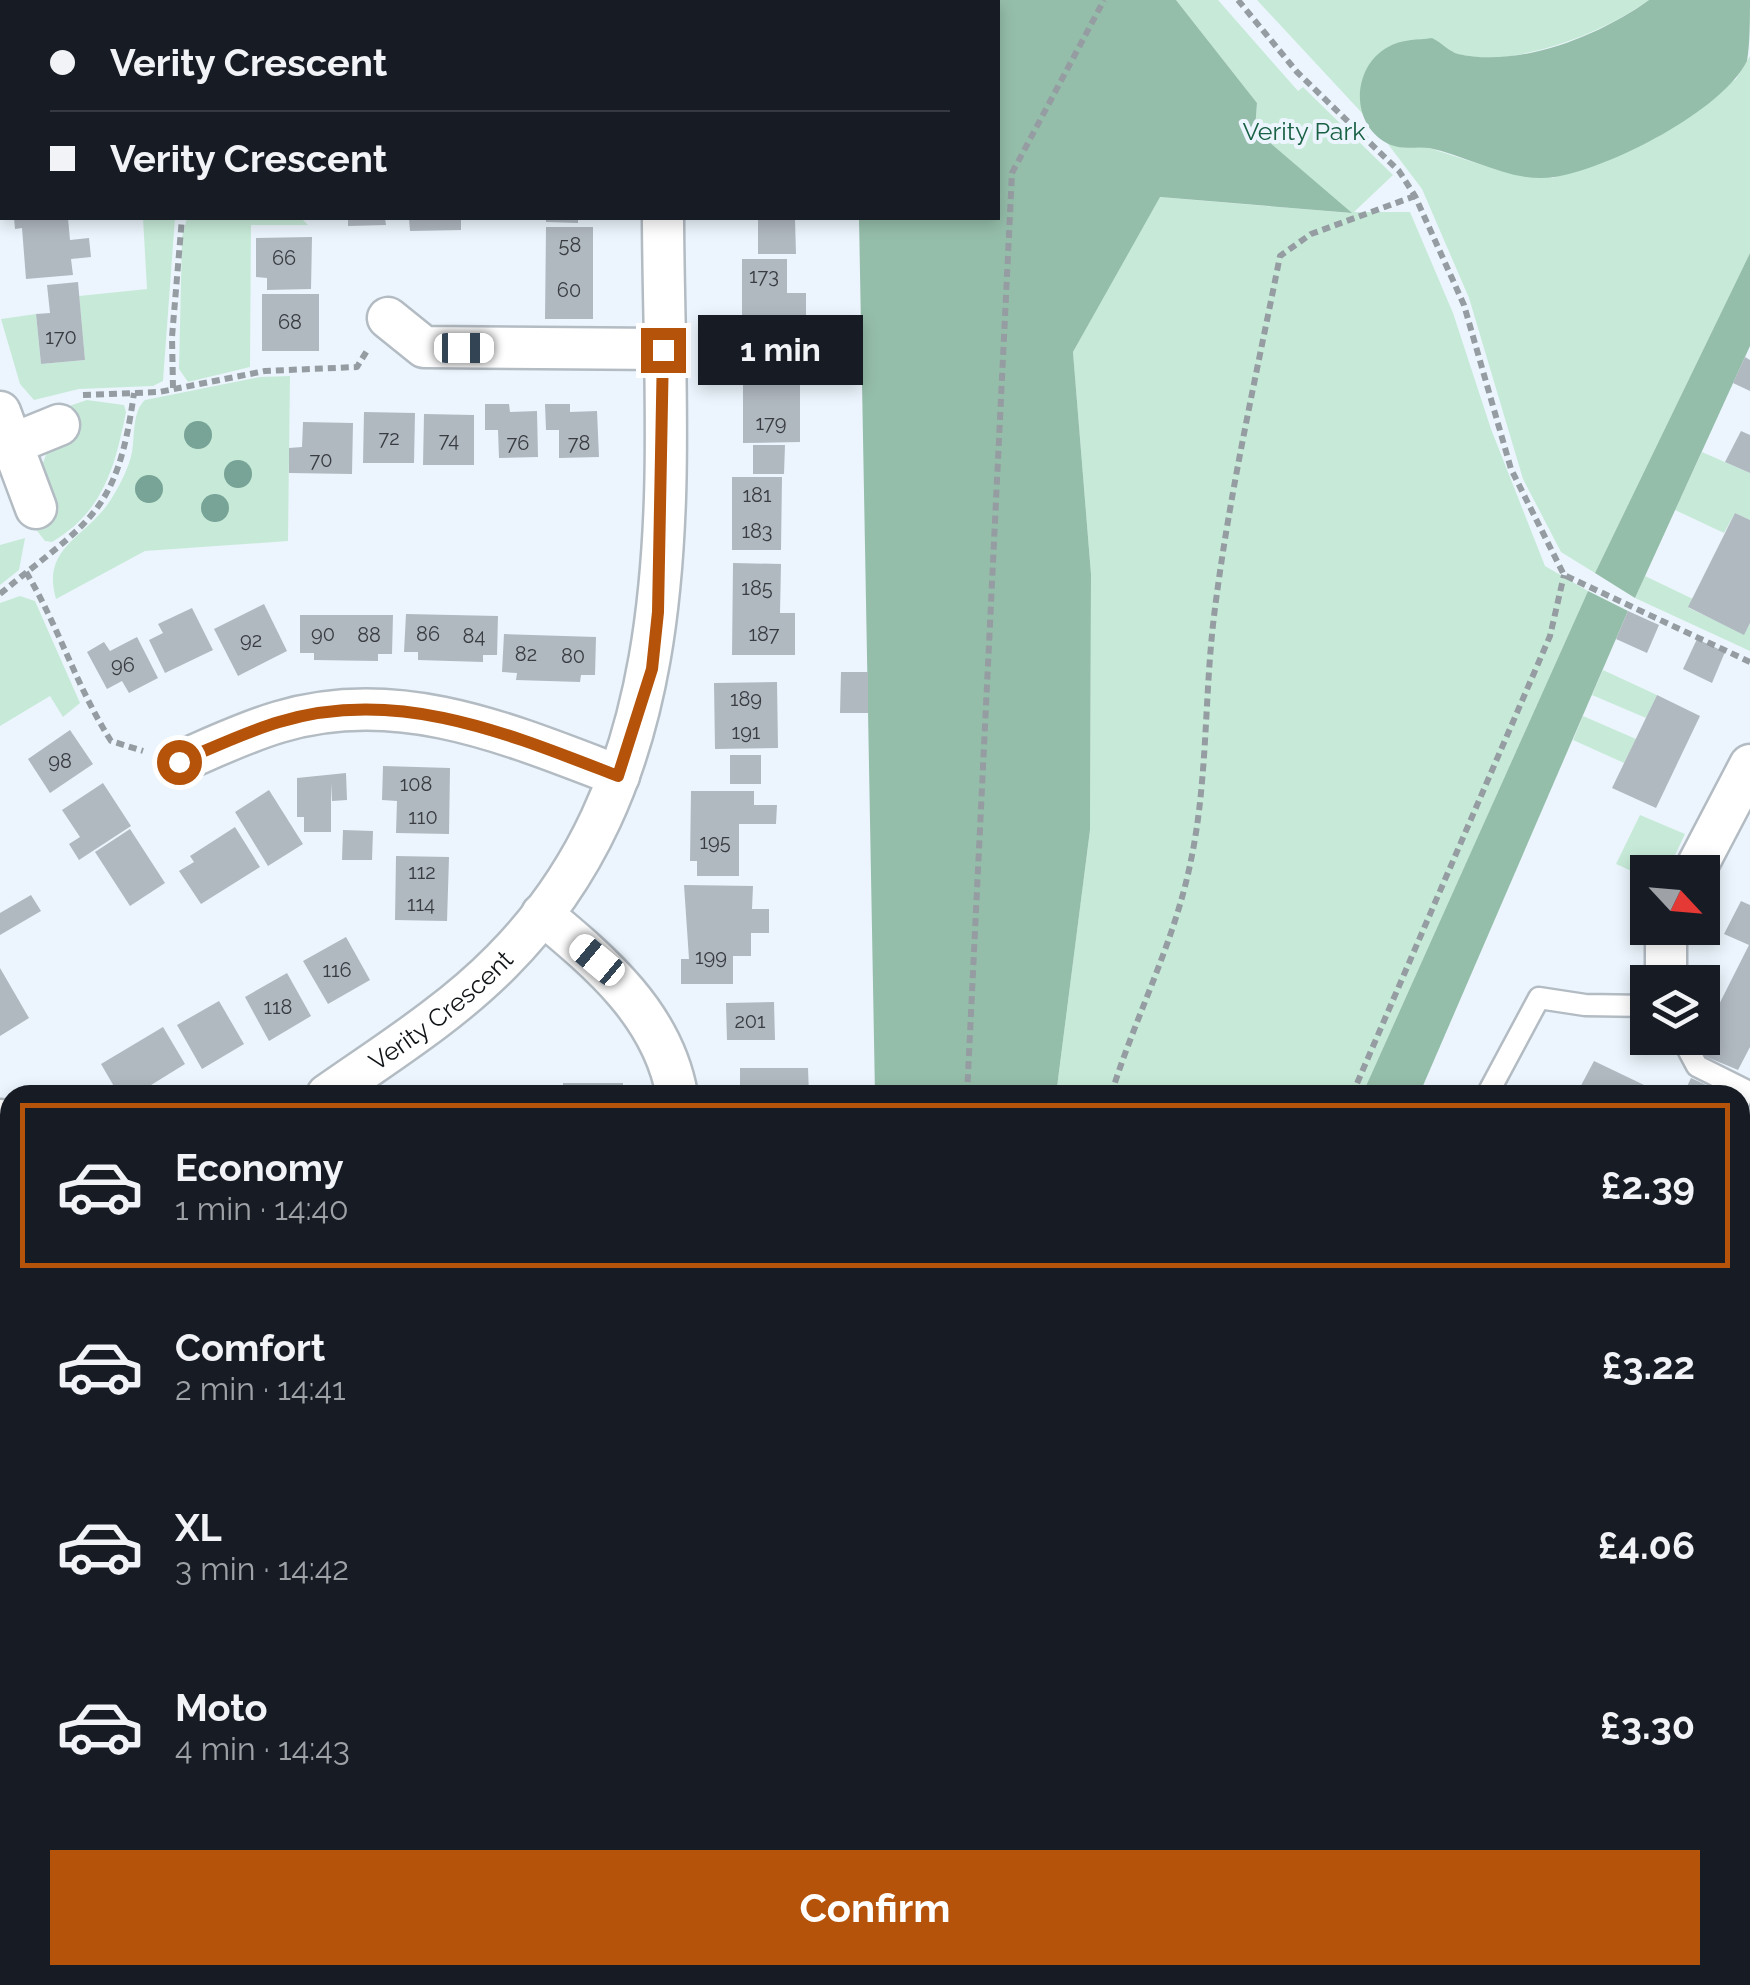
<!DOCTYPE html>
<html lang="en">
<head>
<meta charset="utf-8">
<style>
  body { margin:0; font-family:Raleway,sans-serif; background:#20242c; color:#f1f3f6; height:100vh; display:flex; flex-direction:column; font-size:38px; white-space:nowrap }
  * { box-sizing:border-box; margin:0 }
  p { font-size:32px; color:#9ea1a6 }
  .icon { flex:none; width:55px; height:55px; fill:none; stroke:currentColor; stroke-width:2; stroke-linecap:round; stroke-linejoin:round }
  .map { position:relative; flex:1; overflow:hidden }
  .side { position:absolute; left:0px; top:1085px; width:1750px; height:900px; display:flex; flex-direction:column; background:#171b24; border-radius:30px 30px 0 0; box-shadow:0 5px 15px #0003 }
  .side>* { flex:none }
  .hud { position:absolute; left:0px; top:0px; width:1000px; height:220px; box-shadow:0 5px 15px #0003; display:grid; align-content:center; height:220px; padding:0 50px; background:#171b24 }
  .needle { width:65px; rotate:116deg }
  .controls { position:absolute; left:1630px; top:855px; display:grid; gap:20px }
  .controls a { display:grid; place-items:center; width:90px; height:90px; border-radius:0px; background:#171b24; box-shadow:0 5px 15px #0003; font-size:50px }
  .end { position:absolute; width:45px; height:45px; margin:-22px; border:12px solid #b45309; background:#fff; box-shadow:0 0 0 5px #fff }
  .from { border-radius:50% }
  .bubble { position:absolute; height:70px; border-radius:0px; background:#171b24; box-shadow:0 5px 15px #0003; font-size:32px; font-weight:700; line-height:70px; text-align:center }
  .car { position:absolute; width:30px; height:60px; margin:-30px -15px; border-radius:12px; box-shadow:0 0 8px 2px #0007; background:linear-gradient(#fff 24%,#345 0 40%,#fff 0 76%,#345 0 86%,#fff 0) }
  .hud b { display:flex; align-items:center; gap:35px; height:95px; font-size:38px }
  .hud b+b { border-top:2px solid #363941 }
  .hud i { width:25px; height:25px; background:#f1f3f6 }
  ul { padding:18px 0 0; list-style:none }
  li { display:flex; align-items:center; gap:30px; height:165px; margin:0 20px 15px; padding:0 30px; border:5px solid transparent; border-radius:0px }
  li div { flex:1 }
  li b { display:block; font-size:38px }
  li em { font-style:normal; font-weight:700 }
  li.current { border-color:#b45309 }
  li>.icon { width:90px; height:90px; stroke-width:1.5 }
  .cta { display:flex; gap:20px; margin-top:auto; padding:20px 50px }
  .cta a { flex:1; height:115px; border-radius:0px; background:#b45309; color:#fff; font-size:40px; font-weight:700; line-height:115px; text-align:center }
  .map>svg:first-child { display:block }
</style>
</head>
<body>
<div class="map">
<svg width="1750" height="1985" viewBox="0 0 1750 1985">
  <rect width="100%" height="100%" fill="#ecf5fd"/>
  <g fill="#c7ead8">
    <polygon points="1176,0 1218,0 1298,91 1303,87 1393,175 1354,212 1410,212 1453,313 1491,429 1545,566 1588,591 1362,1095 1056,1095 1090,830 1091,574 1073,352 1159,197 1350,213 1255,130 1257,103"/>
    <path d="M1257,0H1649C1608,29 1553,51 1503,57C1484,60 1460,54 1440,52L1423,146L1501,171L1553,178L1622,153L1736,79L1750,56V253L1595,573L1561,552L1523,479L1469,298L1422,189L1375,127Z"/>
    <polygon points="143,218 175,218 163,381 153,386 79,389 34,400 20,384 1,319 36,314 41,364 85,360 79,296 147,289"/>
    <polygon points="187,218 301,218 308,225 251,225 250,367 188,382 179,369 182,237"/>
    <path d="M290,376L288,541L145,551L56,599C40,545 90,537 113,496C121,483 129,467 132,452C135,435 132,412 145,400L260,377Z"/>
    <path d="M87,400L124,405L126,412C115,467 103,512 52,542L45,541L31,523L59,510L43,463L63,408Z"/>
    <polygon points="1702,452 1750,473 1750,520 1735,513 1724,533 1675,510"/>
    <polygon points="25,538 19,570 0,585 0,545"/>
    <polygon points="1645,576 1693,599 1689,608 1744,634 1750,623 1750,651 1635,598"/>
    <polygon points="20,596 35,601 80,703 63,717 50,696 0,726 0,603"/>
    <polygon points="1603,670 1657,695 1646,718 1592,695"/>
    <polygon points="1583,716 1636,739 1624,763 1573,740"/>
    <polygon points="1640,815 1685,834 1667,872 1648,872 1647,878 1616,864"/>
    <polygon points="1742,1140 1750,1143 1750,1394 1740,1413"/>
    <polygon points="10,1250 10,1490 0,1496 0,1257"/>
    <polygon points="1740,1465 1750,1470 1750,1540 1740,1537"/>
    <polygon points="534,1975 1020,1975 1015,1985 519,1985"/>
  </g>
  <g fill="#95beaa">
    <polygon points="855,0 1176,0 1257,103 1255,130 1352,213 1160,197 1073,352 1091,574 1090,830 1056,1095 875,1095 859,218 998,218 998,2"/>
    <path d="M1649,0H1750C1750,17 1750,45 1747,61C1722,111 1610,168 1555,177C1513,184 1469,156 1429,148C1416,146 1404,150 1391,145C1350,128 1350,68 1388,47C1401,39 1418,40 1432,38C1442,43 1450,52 1458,54C1520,68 1599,36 1649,0Z"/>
    <polygon points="1750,253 1750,346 1635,598 1595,573"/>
    <polygon points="1588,591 1628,611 1419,1095 1362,1095"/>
    <polygon points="0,1601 10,1618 10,1975 534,1975 519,1985 0,1985"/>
  </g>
  <g fill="#b0b8c0">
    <polygon points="14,218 68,218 70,240 89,238 91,257 71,259 73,275 26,279 22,228 15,229"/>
    <polygon points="348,218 385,218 386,225 348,226"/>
    <polygon points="409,218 461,218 461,230 410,231"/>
    <polygon points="546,218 578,218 578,223 546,222"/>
    <polygon points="795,219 796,254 758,254 758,220"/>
    <polygon points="546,227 593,227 593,319 545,319"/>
    <polygon points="312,237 311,289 267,290 267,278 256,277 256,238"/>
    <polygon points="742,259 787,259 787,293 806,293 806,331 742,331"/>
    <polygon points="78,282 85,360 41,364 36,314 50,313 47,285"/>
    <rect x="262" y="294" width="57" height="57"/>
    <polygon points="754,334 785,334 785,363 755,363"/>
    <polygon points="1745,357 1750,360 1750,391 1733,383"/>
    <polygon points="743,366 800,366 800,442 743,443"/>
    <polygon points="485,404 509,404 510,412 537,411 538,457 499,458 498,430 485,430"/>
    <polygon points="545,404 570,404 570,412 597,411 599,457 559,458 559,430 546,430"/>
    <polygon points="364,412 415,413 414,463 363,463"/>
    <polygon points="424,414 474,415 474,465 423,465"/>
    <polygon points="303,422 353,423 352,474 289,473 289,448 302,447"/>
    <polygon points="1741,431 1750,435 1750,473 1725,462"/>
    <polygon points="753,445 785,445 784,474 753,474"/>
    <polygon points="732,477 782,477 781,550 732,550"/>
    <polygon points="1735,513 1750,520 1750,623 1744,635 1688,607"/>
    <polygon points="733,563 781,564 780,613 795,613 795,655 732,655"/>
    <polygon points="264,604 287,651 238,676 214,629"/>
    <polygon points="192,608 213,650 165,673 149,640 163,633 158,624"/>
    <polygon points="1628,611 1659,625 1647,653 1616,639"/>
    <polygon points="406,614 498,616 497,655 483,655 483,662 418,660 418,652 404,652"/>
    <polygon points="300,615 393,615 392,654 378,654 378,661 314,660 314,653 300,653"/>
    <polygon points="504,634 596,637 595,675 581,675 580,682 516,680 517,673 502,672"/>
    <polygon points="137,637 158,678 129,693 122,681 107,689 87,652 104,642 110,651"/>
    <polygon points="1697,639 1725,652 1712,683 1683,669"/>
    <polygon points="841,672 868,672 868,713 840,713"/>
    <polygon points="777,682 778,748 715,749 714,683"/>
    <polygon points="1657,695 1700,716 1656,808 1612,788"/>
    <polygon points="70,730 93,764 50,793 28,759"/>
    <rect x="730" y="755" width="31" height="29"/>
    <polygon points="383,766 450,768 449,834 396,833 397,801 382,800"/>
    <polygon points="346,773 347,800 332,801 331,783 331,832 304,832 304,817 297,817 297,778"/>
    <polygon points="103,783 131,826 79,860 69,844 80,837 62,810"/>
    <polygon points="269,790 303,844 268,866 235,812"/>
    <polygon points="691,791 754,791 754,805 777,805 776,824 739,824 739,876 697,876 697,861 690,861"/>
    <polygon points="235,827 260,867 201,904 179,871 194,862 190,856"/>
    <polygon points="130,829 165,883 130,906 95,852"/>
    <polygon points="343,830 373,831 372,860 342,860"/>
    <polygon points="396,856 449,857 447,921 395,920"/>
    <polygon points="684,885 753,886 752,909 769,909 769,933 751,933 751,956 733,956 733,984 681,984 681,959 689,959"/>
    <polygon points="31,895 41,911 0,935 0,913"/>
    <polygon points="1741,901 1750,905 1750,1047 1738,1070 1695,1052 1749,945 1724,934"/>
    <polygon points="346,937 370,980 328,1004 303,961"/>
    <polygon points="0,968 29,1018 0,1036"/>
    <polygon points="287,973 311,1016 269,1041 245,997"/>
    <polygon points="219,1001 244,1044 202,1069 177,1025"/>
    <polygon points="774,1002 775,1040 727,1040 726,1003"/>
    <polygon points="163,1027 185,1064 135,1095 119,1095 101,1064"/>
    <polygon points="1594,1061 1665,1095 1576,1095"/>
    <polygon points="740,1068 808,1068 809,1095 740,1095"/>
    <polygon points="1691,1078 1721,1092 1719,1095 1683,1095"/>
    <rect x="563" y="1083" width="60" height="12"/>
    <polygon points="504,1089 553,1090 553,1095 504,1095"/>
  </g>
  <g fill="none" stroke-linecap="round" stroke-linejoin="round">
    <defs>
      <g id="lane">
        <polyline points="1682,1038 1697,1066 1745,1090 1740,1100"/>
        <polyline points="1487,1095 1539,998 1585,1005 1648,1006"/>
        <polyline points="1740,1877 1742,1826"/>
      </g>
      <g id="street">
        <polyline points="103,0 103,2"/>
        <polyline points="657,0 658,2"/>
        <polyline points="0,21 2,21"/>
        <polyline points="388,318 424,347 663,349"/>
        <polyline points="0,412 36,508"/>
        <polyline points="10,445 59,425"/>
        <path d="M179,762C212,748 245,732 279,722C398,686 509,734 619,776"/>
        <polyline points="1694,872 1750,765"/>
        <path d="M542,914C601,963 663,1015 677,1095"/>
        <polyline points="1666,982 1666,939 1670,928"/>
        <path id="s1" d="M327,1095C387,1053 451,1013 502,961C699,763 664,472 663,218"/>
        <polyline points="0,1120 10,1125"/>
        <polyline points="1740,1611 1750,1609"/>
        <polyline points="1740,1662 1749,1713 1742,1826"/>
        <polyline points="1265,1975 1267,1985"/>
      </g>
    </defs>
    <use href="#lane" stroke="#b3bbc3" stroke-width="25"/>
    <use href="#street" stroke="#b3bbc3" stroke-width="45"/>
    <g stroke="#959ca2" stroke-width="6" stroke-dasharray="8 5" stroke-linecap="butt">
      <polyline points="1238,0 1297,72 1399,171 1415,196 1464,305 1511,469 1564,575 1750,662"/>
      <polyline points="253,2 260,0"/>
      <polyline points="265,2 267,0"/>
      <polyline points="173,388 172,337 182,218"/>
      <polyline points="83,395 159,392 265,371 357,367 368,349"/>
      <path d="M26,572C59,627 77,688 111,741L143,751"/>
      <path d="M0,594C89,520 117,516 134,393"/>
      <polyline points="967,1095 1012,173 1104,0"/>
      <path d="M1111,1095C1135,1017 1173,946 1190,865C1208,782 1204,699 1214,616C1229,494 1256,377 1280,256L1311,234L1415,196"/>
      <polyline points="1352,1095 1550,636 1564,575"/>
      <polyline points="0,1175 10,1187"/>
      <polyline points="1740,1425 1750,1407"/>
      <polyline points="0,1473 10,1466"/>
      <polyline points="0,1913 10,1922"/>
      <polyline points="72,1975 79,1985"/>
      <polyline points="728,1975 744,1985"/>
      <polyline points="531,1985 571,1975"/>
      <polyline points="955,1985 959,1975"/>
    </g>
    <use href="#lane" stroke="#fff" stroke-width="20"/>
    <use href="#street" stroke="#fff" stroke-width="40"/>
  </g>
  <g fill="#78a397">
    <circle cx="198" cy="435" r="14"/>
    <circle cx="238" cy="474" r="14"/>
    <circle cx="149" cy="489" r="14"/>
    <circle cx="215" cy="508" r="14"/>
  </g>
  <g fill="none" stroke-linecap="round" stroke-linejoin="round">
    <path stroke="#b45309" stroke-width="12" d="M179,762C212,748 245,732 279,722C397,686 509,734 618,776L652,669L658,612L663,350"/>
  </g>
  <g text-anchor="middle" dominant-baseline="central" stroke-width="8" stroke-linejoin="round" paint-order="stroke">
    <g font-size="20" fill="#393d41">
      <text x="570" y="245">58</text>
      <text x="284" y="258">66</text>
      <text x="764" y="276">173</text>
      <text x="569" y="290">60</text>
      <text x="290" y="322">68</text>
      <text x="61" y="337">170</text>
      <text x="771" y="423">179</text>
      <text x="389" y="438">72</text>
      <text x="449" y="440">74</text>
      <text x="518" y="443">76</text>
      <text x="579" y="443">78</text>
      <text x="321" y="460">70</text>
      <text x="757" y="495">181</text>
      <text x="757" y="531">183</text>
      <text x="757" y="588">185</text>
      <text x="323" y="634">90</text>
      <text x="428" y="634">86</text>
      <text x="764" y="634">187</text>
      <text x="369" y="635">88</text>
      <text x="474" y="636">84</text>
      <text x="251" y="640">92</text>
      <text x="526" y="654">82</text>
      <text x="573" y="656">80</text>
      <text x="123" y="665">96</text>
      <text x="746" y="699">189</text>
      <text x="746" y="732">191</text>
      <text x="60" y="761">98</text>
      <text x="416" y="784">108</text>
      <text x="423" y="817">110</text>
      <text x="715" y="842">195</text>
      <text x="422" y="872">112</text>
      <text x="421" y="904">114</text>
      <text x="711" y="957">199</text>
      <text x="337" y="970">116</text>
      <text x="278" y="1007">118</text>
      <text x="750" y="1021">201</text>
    </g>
    <g font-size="25" fill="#1a6044" stroke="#ecf5fd">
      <text x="1304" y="131">Verity Park</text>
    </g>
    <g font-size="25" fill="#111417" stroke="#ecf5fd">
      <text stroke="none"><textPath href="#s1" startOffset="142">Verity Crescent</textPath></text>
    </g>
  </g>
</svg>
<div class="controls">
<a><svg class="needle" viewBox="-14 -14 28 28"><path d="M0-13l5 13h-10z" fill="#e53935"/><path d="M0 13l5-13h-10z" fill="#9ea1a6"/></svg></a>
<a><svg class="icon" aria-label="layers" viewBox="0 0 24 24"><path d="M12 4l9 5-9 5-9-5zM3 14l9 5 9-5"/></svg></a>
</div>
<i class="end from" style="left:179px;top:762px"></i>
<i class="end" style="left:663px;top:350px"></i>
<div class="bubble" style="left:698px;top:315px;width:165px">1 min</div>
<i class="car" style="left:464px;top:348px;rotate:90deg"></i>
<i class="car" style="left:597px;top:960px;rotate:310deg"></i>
<div class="hud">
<b><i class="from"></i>Verity Crescent</b>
<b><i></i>Verity Crescent</b>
</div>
<section class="side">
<ul>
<li class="current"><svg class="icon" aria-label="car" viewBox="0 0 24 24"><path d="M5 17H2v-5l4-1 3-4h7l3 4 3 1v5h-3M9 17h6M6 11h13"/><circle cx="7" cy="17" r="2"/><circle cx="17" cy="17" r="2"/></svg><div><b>Economy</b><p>1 min · 14:40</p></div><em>£2.39</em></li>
<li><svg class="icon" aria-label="car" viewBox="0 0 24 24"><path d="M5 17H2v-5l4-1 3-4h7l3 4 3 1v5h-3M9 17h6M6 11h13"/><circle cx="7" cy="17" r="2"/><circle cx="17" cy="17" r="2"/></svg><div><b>Comfort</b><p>2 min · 14:41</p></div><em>£3.22</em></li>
<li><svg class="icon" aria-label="car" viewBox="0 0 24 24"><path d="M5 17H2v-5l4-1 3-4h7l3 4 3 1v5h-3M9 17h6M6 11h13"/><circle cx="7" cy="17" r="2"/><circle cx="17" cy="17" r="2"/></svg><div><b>XL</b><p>3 min · 14:42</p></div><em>£4.06</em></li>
<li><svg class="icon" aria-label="car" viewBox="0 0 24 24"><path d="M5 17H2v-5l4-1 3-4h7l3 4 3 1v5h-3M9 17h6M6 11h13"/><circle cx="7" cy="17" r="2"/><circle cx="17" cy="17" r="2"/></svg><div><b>Moto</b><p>4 min · 14:43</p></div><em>£3.30</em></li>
</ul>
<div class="cta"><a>Confirm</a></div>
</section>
</div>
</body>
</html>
